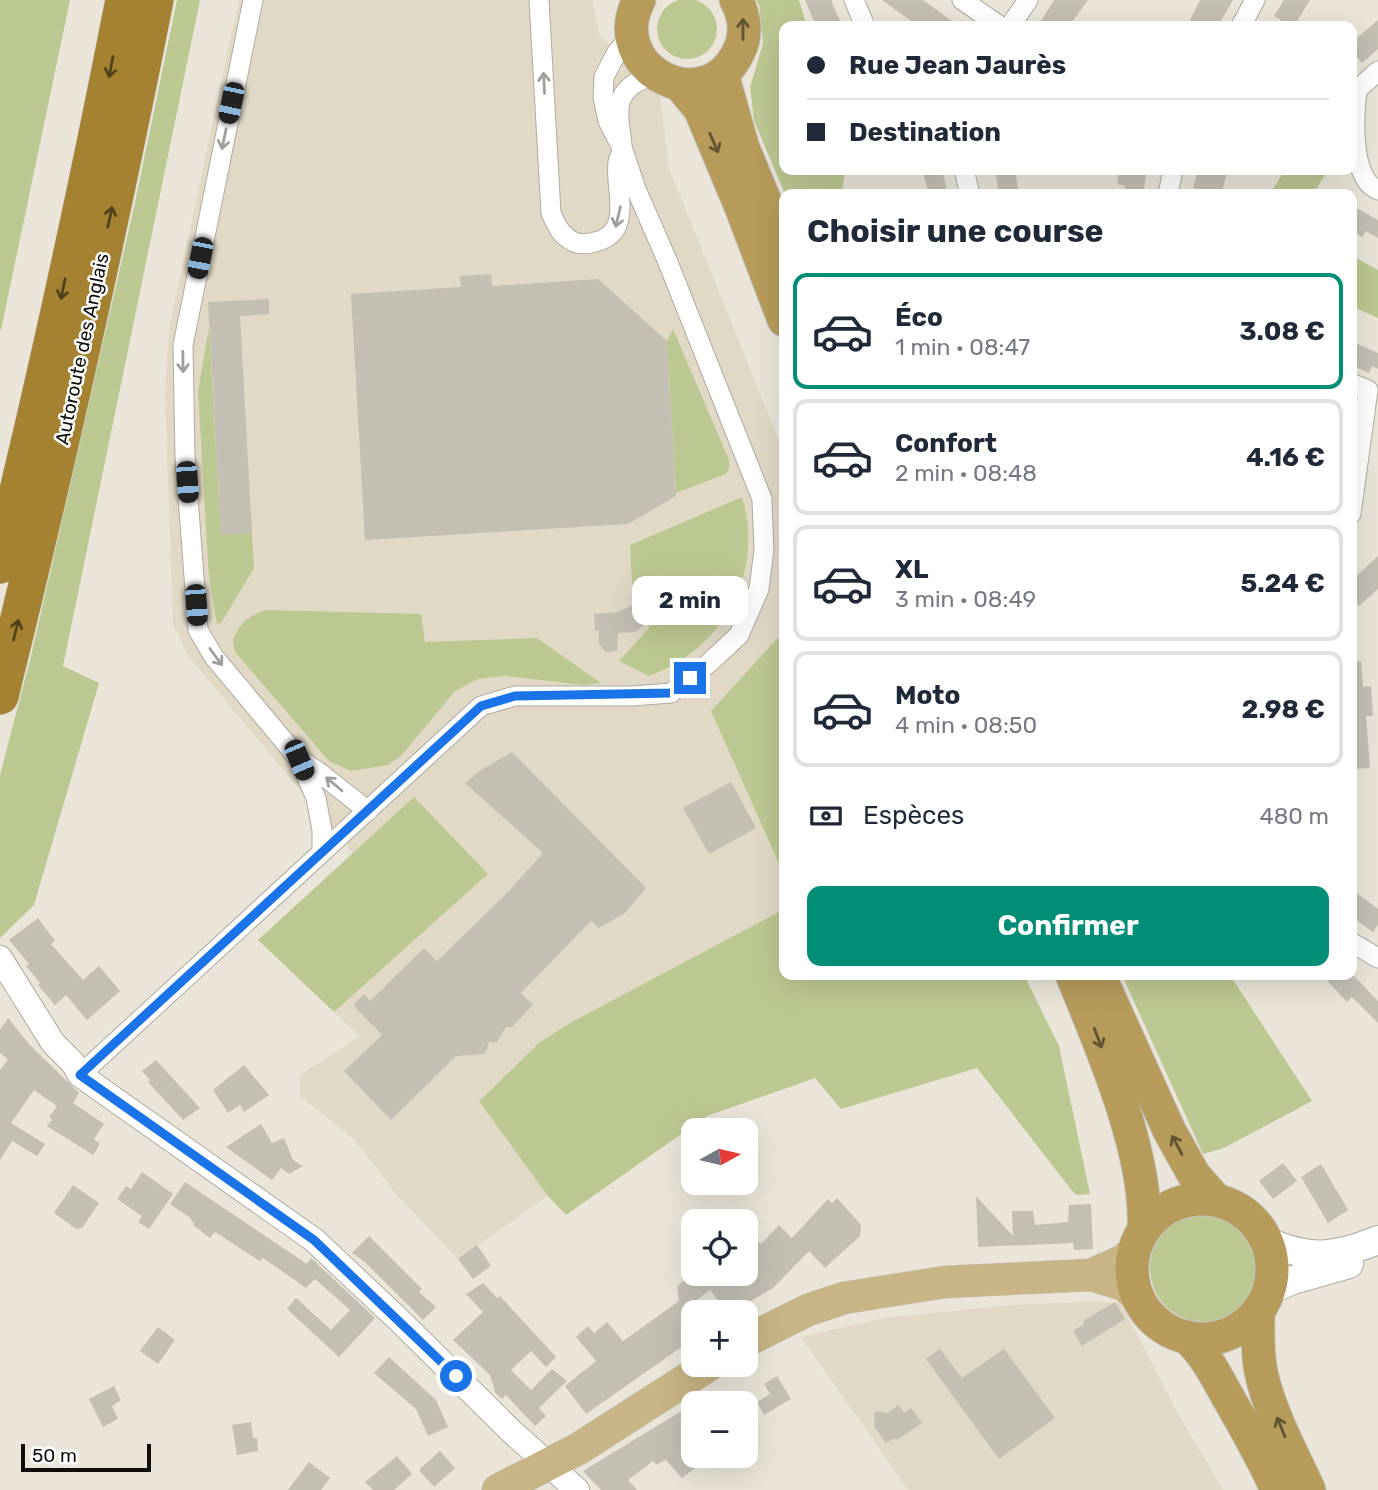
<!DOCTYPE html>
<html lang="fr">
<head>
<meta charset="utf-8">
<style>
  body { margin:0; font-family:Rubik,sans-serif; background:#f2f2f3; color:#1f2937; height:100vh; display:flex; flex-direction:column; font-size:26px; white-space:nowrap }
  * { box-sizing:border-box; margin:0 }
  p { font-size:23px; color:#747a83 }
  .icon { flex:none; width:38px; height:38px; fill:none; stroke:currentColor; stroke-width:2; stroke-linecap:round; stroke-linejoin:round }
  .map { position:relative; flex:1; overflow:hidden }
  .drawer { position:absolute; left:779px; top:189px; width:578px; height:791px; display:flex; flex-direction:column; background:#fff; border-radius:14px; box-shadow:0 7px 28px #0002 }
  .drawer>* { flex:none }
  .banner { position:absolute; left:779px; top:21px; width:578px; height:154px; border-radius:14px; box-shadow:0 7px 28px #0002; display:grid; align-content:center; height:154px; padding:0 28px; background:#fff }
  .needle { width:46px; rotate:82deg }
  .controls { position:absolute; left:681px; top:1118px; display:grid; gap:14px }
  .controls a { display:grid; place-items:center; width:77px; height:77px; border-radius:14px; background:#fff; box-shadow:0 7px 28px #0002; font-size:35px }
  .scale { position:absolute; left:21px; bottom:18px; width:130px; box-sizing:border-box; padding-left:7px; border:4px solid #0f0e0a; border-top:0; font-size:19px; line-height:24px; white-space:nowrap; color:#0f0e0a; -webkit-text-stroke:5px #fff; paint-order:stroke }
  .end { position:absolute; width:32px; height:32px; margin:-16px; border:9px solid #1a73e8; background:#fff; box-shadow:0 0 0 4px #fff }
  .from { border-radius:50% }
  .bubble { position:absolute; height:49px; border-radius:14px; background:#fff; box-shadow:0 7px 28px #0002; font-size:23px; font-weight:700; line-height:49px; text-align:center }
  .car { position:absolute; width:21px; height:42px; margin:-21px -10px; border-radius:9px; box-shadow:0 0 5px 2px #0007; background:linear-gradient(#222 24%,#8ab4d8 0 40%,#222 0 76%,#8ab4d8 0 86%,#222 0) }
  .banner b { display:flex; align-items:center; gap:24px; height:66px; font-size:26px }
  .banner b+b { border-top:2px solid #e0e1e3 }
  .banner i { width:18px; height:18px; background:#1f2937 }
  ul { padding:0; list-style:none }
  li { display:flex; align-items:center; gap:21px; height:116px; margin:0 14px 10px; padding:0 14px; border:4px solid #e0e1e3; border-radius:14px }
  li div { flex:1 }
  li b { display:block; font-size:26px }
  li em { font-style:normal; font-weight:700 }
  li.active { border-color:#028d76 }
  li>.icon { width:63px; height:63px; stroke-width:1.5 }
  h2 { padding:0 28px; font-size:32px; line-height:84px }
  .pay { display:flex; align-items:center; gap:18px; height:77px; padding:0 28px; font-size:26px }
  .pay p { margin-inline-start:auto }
  .action { display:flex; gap:14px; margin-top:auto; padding:14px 28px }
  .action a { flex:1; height:80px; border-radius:14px; background:#028d76; color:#fff; font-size:28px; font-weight:700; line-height:80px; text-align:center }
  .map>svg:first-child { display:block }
</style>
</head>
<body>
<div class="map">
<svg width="1378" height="1490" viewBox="0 0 1378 1490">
  <rect width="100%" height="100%" fill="#eae5d8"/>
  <g fill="#e1d9c6">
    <polygon points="239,0 592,0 600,36 660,96 669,168 784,453 784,631 711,711 784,875 784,909 570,1023 540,1042 479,1100 548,1196 458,1259 396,1194 355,1140 300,1096 300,1075 360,1036 334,1012 488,874 414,798 353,854 189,657 173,624 165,393 169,328"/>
    <polygon points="1082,1302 1120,1302 1180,1417 1223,1490 908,1490 801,1337 884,1318 1010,1305"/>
  </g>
  <g fill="#bcc892">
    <circle cx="687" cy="29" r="30"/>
    <polygon points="0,0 70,0 1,330 0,329"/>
    <polygon points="177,0 200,0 63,666 99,683 34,905 0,938 0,775 31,656 134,207"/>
    <polygon points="756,0 799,0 807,26 784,26 784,170 845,170 842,194 785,194 754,121 750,87 763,43 759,5"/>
    <polygon points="1292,170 1328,170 1313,194 1270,194 1284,171"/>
    <polygon points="1351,255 1378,270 1378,318 1351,306"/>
    <polygon points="209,328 221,534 252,533 254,568 221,623 217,624 209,578 198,392"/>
    <polygon points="673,329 729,460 729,468 726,474 676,493 667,341"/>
    <path d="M742,497C765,573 723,650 649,676L619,661L649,628L648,601H633L630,545Z"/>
    <path d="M268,610L421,614L425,642L537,638L601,683L584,685L505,676L478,679L455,691L401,756L388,765L351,771L329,761L235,652L233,640C239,623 250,614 268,610Z"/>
    <polygon points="784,631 784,875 711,711"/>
    <polygon points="414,797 488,874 334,1012 258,940"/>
    <polygon points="784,909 784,975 1024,975 1059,1046 1090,1194 1076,1195 1073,1192 977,1068 841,1109 815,1078 707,1116 566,1215 548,1196 479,1101 540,1042 570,1023"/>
    <polygon points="1122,975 1230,975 1312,1101 1224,1148 1203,1154"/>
    <circle cx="1204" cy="1268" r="54"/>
  </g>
  <g fill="#c4bfb3">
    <polygon points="805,0 831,0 842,26 816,26"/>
    <polygon points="882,0 923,0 959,26 918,26"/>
    <polygon points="1054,0 1088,0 1069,26 1038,26"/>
    <polygon points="1200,0 1233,0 1218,26 1187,26"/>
    <polygon points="1284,0 1310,0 1294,26 1278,26 1281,20 1274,16"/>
    <polygon points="1378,20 1378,49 1362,63 1357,57 1351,62 1351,43"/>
    <polygon points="922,170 942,170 948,194 929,194"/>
    <polygon points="995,170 1015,170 1019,194 999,194"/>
    <polygon points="1119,170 1147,170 1143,194 1123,194 1125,186 1117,184"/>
    <polygon points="1198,170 1228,170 1221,194 1198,194 1199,190 1193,188"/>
    <polygon points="1351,205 1378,220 1378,238 1366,231 1362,237 1351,230"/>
    <polygon points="491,274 492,286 598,279 667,341 676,496 628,524 365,540 351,294 461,287 460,276"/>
    <polygon points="269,299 269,314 240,316 252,533 221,535 208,302"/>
    <polygon points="1351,341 1378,353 1378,369 1372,366 1369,373 1351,365"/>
    <polygon points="1378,556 1378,589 1359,606 1351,597 1351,581"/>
    <polygon points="632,605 638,606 644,612 644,625 635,632 618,633 617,651 605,652 599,644 599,631 595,631 594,614 618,612"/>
    <polygon points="1351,661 1361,661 1363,687 1371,686 1373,716 1366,716 1370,768 1355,769 1354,762 1351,762"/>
    <polygon points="512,752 646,888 625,913 599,928 591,921 521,993 533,1005 512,1027 506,1027 497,1042 489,1042 485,1054 456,1056 391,1120 344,1071 382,1035 353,1005 364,994 370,1001 424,948 437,961 506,894 543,853 465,783 481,770"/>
    <polygon points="731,782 756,828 709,854 683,808"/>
    <polygon points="1351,889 1378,909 1378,925 1373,932 1351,916"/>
    <polygon points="38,918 55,941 51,944 83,980 99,966 120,991 87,1020 66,995 55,1005 38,985 40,983 26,966 29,964 9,940"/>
    <polygon points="1322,975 1353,975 1378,1001 1378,1023 1352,997 1347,1002"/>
    <polygon points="8,1018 30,1045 79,1093 73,1103 104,1124 94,1139 100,1144 93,1155 47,1126 52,1120 49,1117 57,1106 34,1090 11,1123 45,1144 37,1156 12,1141 0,1160 0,1070 8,1059 0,1053 0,1030"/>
    <polygon points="156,1060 200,1108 183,1120 148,1082 150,1080 142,1071"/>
    <polygon points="244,1065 269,1095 244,1112 240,1105 228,1113 213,1090"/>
    <polygon points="261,1124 272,1143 284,1138 293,1160 303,1166 289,1174 281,1168 272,1180 226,1147"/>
    <polygon points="1283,1163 1297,1181 1273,1199 1259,1181"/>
    <polygon points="1321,1164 1348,1210 1328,1223 1301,1177"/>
    <polygon points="142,1172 173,1194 149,1229 138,1222 142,1216 117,1199 126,1186 131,1189"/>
    <polygon points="185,1182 307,1264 311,1258 375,1318 339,1357 287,1309 296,1298 331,1330 350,1310 315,1279 306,1288 263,1258 260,1261 215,1232 210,1238 193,1225 194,1223 189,1217 170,1204"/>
    <polygon points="73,1185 99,1203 82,1228 76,1229 54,1213"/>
    <polygon points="976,1196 1013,1236 1012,1211 1033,1211 1035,1225 1068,1222 1069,1205 1091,1204 1093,1249 1074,1250 1073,1243 978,1247"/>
    <polygon points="837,1198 861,1225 860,1236 825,1268 809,1251 773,1288 731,1312 727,1312 710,1290 689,1306 693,1312 693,1339 586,1414 565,1386 596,1361 576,1337 588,1326 594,1333 607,1322 623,1341 679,1301 677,1286 692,1274 746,1274 746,1250 756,1240 761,1244 779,1225 792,1238 828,1199 832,1203"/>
    <polygon points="369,1236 422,1289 419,1292 436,1307 423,1320 365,1262 352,1253"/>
    <polygon points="477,1245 491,1266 473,1279 458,1259"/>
    <polygon points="483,1283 497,1298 500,1296 556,1357 546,1367 531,1351 511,1370 531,1390 552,1369 567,1381 539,1408 546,1416 535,1426 506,1395 502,1399 495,1392 490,1375 453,1340 483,1312 466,1294"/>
    <polygon points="1115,1302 1125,1319 1082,1346 1073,1331 1084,1324 1083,1321"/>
    <polygon points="158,1327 175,1340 158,1364 140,1351"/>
    <polygon points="940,1349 962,1378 1004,1349 1055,1418 999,1459 926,1359"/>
    <polygon points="389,1357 436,1400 448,1427 428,1436 416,1409 374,1373"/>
    <polygon points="777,1376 791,1399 764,1415 757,1402 770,1394 764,1384"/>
    <polygon points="114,1386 121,1400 112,1406 118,1419 103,1427 89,1399"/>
    <polygon points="693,1404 693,1456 711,1456 682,1478 666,1460 656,1465 653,1461 628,1480 637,1490 601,1490 583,1471"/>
    <polygon points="899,1405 904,1413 911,1408 922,1423 897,1440 895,1438 886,1443 874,1426 875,1411 887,1413"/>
    <polygon points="251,1422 253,1438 257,1438 258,1451 237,1455 232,1425"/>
    <polygon points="440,1451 455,1468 434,1487 419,1470"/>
    <polygon points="397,1456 412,1474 394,1490 373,1490 365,1482"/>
    <polygon points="309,1462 330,1478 321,1490 288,1490"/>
  </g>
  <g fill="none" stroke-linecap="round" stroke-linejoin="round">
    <defs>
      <g id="minor">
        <polyline points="253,0 183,345 185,457 198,630 214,657 299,759 316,798 322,830 322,852"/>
        <path d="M539,0L551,213C557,226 560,235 574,242C581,245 588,244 595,242C635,233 614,188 618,162C619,156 623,153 622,147C622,132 616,118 620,103C624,86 640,79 656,75"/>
        <polyline points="854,0 865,26"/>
        <polyline points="962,0 1000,26"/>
        <polyline points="1010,26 1028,0"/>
        <polyline points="1241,26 1255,0"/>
        <path d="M1351,86L1357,90C1354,114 1350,179 1378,190"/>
        <polyline points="1357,90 1378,71"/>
        <polyline points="965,174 970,194"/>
        <polyline points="1168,194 1173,170"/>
        <polyline points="1351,383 1368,390 1351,514"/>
        <polyline points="299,759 320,773 368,811"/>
        <polyline points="1351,942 1378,958"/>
        <polyline points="80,1075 481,706 515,696 632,696 671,693 709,663 739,635 759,589 764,550 762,499 667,260 636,189 623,150 608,121 603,97 604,77 617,52 624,44 631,28"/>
      </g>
      <polyline id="tertiary" points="0,958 53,1043 73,1063 80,1075 314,1240 400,1321 512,1432 577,1490"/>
      <g id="secondary">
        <path d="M1266,1241C1310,1260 1334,1258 1378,1240"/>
        <polyline points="1269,1290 1293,1280 1349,1264"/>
      </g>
      <g id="primary">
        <polyline points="1091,1275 1124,1260 1134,1251"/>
        <polyline points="746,1341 808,1310 844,1298 945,1282 1091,1275 1124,1285 1137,1296"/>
        <polyline points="498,1490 578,1449 709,1365"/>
      </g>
      <g id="trunk">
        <path d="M639,0C603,69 706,122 739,51C747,35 745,16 736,0"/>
        <polyline points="722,74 743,148 784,247"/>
        <polyline points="680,85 700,109 741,207 784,320"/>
        <path d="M1072,975C1101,1046 1148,1153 1144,1229"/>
        <polyline points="1099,975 1169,1130 1194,1175 1216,1200"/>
        <circle cx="1202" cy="1269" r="70"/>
        <path d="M1258,1312C1258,1332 1257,1353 1261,1372C1269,1411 1292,1453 1309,1490"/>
        <path d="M1187,1337C1206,1355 1216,1376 1229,1399C1246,1429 1263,1458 1277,1490"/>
      </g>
      <g id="motorway">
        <path d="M0,565C46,378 87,189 124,0"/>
        <path d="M0,696C57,465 109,233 155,0"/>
      </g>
    </defs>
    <use href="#minor" stroke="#b0aba0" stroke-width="21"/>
    <use href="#tertiary" stroke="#b0aba0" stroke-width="26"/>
    <use href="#secondary" stroke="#b0aba0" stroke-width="30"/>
    <use href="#primary" stroke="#c5c5c4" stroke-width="33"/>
    <use href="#trunk" stroke="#c5c5c4" stroke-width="35"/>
    <use href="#motorway" stroke="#c5c5c4" stroke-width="38"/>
    <use href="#minor" stroke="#fff" stroke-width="19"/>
    <use href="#tertiary" stroke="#fff" stroke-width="24"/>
    <use href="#secondary" stroke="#fff" stroke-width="28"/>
    <use href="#primary" stroke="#c8b484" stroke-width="32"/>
    <use href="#trunk" stroke="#b69b5b" stroke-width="33"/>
    <use href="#motorway" stroke="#a48232" stroke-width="37"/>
  </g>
  <defs><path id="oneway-shaft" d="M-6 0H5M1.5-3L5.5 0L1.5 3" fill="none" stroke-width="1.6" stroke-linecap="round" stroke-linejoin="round" transform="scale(1.75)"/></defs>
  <g stroke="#625432">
    <use href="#oneway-shaft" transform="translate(743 29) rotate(-90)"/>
    <use href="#oneway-shaft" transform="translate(714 143) rotate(67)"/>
    <use href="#oneway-shaft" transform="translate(1098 1038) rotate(69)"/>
    <use href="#oneway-shaft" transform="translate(1177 1145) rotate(-118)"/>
    <use href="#oneway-shaft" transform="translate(1281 1427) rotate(-112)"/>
  </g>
  <g stroke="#52421c">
    <use href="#oneway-shaft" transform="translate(111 67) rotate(101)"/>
    <use href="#oneway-shaft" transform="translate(110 217) rotate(-78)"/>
    <use href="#oneway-shaft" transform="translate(63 289) rotate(102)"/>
    <use href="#oneway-shaft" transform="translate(16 630) rotate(-76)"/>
  </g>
  <g stroke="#9f9f9d">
    <use href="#oneway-shaft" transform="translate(544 83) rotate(-93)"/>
    <use href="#oneway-shaft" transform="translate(224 139) rotate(102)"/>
    <use href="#oneway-shaft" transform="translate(618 217) rotate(103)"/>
    <use href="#oneway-shaft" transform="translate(183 362) rotate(89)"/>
    <use href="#oneway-shaft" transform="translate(216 657) rotate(54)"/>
    <use href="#oneway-shaft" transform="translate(334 784) rotate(-140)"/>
  </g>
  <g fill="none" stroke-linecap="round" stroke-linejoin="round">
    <polyline stroke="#1a73e8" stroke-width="9" points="456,1376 314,1240 80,1075 481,706 515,696 671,693 690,678"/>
  </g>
  <g text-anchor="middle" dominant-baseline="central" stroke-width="5" stroke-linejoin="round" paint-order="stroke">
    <g font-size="19" fill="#0f0e0a" stroke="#fff">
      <text transform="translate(82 349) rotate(-78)">Autoroute des Anglais</text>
    </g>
  </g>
</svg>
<div class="controls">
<a><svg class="needle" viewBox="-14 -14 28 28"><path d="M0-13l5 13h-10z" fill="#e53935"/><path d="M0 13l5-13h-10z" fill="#747a83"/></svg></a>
<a><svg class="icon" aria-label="locate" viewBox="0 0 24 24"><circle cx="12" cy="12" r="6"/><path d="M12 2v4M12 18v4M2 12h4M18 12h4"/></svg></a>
<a>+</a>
<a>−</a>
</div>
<div class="scale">50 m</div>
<i class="end from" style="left:456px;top:1376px"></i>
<i class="end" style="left:690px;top:678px"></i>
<div class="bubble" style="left:632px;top:576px;width:116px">2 min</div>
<i class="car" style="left:231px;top:103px;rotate:192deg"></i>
<i class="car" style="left:200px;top:258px;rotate:191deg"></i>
<i class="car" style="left:187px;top:482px;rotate:176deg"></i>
<i class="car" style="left:196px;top:605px;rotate:176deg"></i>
<i class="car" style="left:299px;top:760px;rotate:157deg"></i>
<div class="banner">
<b><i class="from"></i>Rue Jean Jaurès</b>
<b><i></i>Destination</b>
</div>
<section class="drawer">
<h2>Choisir une course</h2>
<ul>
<li class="active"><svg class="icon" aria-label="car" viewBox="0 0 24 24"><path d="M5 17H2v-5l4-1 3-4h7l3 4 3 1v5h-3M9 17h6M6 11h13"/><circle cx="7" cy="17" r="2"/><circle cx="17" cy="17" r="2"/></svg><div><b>Éco</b><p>1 min · 08:47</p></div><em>3.08 €</em></li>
<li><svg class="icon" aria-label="car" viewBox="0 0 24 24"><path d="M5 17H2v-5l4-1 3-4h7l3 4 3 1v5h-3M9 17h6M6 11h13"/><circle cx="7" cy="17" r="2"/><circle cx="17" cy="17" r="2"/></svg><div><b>Confort</b><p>2 min · 08:48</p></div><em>4.16 €</em></li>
<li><svg class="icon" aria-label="car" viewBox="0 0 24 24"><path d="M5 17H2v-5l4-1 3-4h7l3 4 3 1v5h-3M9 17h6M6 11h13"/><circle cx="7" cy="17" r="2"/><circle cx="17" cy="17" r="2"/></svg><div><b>XL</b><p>3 min · 08:49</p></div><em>5.24 €</em></li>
<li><svg class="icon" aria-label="car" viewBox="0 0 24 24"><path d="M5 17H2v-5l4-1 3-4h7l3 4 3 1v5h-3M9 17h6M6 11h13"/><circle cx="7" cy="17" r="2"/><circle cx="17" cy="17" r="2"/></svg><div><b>Moto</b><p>4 min · 08:50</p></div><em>2.98 €</em></li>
</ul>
<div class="pay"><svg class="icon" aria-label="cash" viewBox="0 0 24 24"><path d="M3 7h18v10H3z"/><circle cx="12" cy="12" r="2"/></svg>Espèces<p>480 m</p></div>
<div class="action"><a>Confirmer</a></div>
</section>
</div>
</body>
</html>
